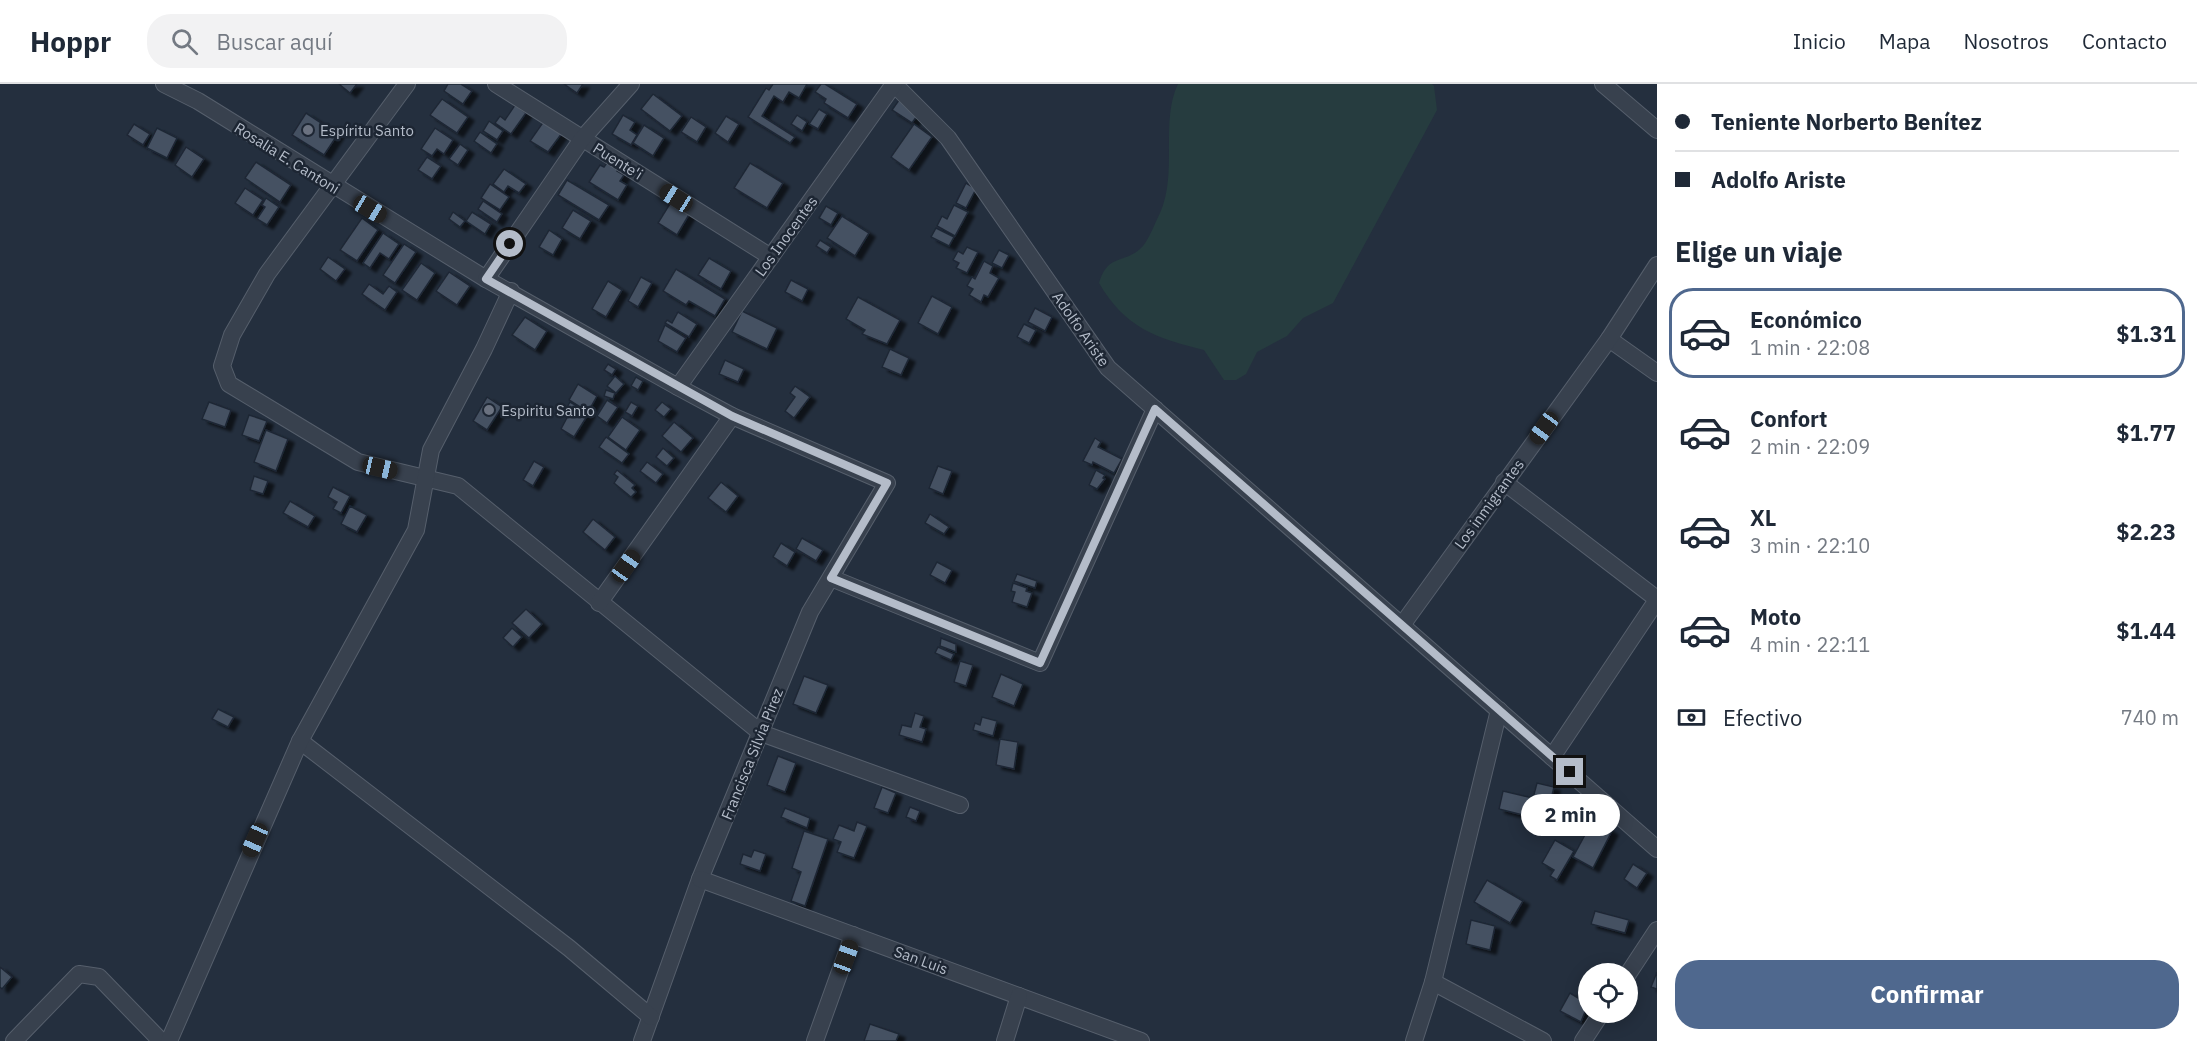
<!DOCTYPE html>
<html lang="es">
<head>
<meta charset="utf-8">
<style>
  body { margin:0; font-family:"IBM Plex Sans",sans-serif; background:#f2f2f3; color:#1f2937; height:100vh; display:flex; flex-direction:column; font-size:22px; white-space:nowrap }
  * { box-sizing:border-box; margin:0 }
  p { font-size:20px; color:#747a83 }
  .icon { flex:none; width:33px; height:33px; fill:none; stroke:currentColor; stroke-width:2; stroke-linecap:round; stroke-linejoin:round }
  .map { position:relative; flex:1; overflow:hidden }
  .side { display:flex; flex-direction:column; background:#fff; width:540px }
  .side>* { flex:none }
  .banner { display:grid; align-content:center; height:132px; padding:0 18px; background:#fff }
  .tools { position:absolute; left:1578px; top:879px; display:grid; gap:12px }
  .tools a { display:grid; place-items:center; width:60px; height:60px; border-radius:50%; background:#fff; box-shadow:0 3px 15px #0003; font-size:30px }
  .end { position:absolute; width:27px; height:27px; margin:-14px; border:8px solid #b4bcc9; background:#111; box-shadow:0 0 0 3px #111 }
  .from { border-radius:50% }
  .bubble { position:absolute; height:42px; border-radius:21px; background:#fff; box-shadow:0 3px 15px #0003; font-size:20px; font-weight:700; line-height:42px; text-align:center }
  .car { position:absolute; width:18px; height:36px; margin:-18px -9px; border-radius:8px; box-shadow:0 0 4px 2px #0007; background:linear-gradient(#222 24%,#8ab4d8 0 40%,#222 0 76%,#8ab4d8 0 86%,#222 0) }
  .banner b { display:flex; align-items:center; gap:21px; height:57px; font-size:22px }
  .banner b+b { border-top:2px solid #e0e1e3 }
  .banner i { width:15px; height:15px; background:#1f2937 }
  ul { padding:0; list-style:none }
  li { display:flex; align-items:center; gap:18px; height:90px; margin:0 12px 9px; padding:0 6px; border:3px solid transparent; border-radius:24px }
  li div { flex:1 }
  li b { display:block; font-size:22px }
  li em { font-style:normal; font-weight:700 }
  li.selected { border-color:#4f688e }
  li>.icon { width:54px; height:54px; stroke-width:1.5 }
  h2 { padding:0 18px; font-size:27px; line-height:72px }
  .pay { display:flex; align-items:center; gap:15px; height:66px; padding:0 18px; font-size:22px }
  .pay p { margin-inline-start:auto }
  .cta { display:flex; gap:12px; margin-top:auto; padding:12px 18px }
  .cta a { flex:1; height:69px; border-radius:24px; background:#4f688e; color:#fff; font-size:24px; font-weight:700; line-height:69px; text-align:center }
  header { display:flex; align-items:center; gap:36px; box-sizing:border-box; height:84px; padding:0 30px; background:#fff; border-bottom:2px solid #e0e1e3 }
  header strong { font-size:28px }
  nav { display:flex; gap:33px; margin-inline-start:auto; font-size:21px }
  .search { width:420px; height:54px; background:#f2f2f3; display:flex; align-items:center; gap:15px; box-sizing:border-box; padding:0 21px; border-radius:24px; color:#747a83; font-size:22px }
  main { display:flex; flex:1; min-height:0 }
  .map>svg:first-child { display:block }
</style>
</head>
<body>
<header>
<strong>Hoppr</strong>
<div class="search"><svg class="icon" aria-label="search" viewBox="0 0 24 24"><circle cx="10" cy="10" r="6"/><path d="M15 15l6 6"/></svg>Buscar aquí</div>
<nav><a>Inicio</a><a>Mapa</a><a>Nosotros</a><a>Contacto</a></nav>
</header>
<main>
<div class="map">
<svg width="1657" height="957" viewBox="0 0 1657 957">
  <defs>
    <filter id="shadow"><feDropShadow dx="6" dy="4" stdDeviation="1.5" flood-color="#0009"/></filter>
  </defs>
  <rect width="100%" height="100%" fill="#242f3e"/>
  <path fill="#263c3f" d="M1178,0H1432L1434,2L1437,26L1333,219L1303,234L1287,252L1257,268L1246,290L1236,296H1224L1204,266C1156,254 1125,244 1099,199C1108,168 1126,181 1143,162C1150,153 1155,139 1160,129C1178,89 1160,37 1178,0Z"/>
  <g fill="#455162" stroke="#1f2835" stroke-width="1.5" filter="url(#shadow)">
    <polygon points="339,0 357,0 350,9"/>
    <polygon points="448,0 461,0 472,7 463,20 444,7"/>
    <polygon points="564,0 583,0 577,9"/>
    <polygon points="773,0 807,0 799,14 789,8 783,18 774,12 762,32 795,53 790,59 748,33 766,4 769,6"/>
    <polygon points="821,0 825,0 857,20 848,34 824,19 826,15 815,8"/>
    <polygon points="653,10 682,32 670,47 641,25"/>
    <polygon points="442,15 468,33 457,49 430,31"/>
    <polygon points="899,16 919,29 912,39 892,26"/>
    <polygon points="515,21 526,29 511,50 495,39 500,32 505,36"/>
    <polygon points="819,25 827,30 818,45 809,40"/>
    <polygon points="306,29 338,50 324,71 292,51"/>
    <polygon points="623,31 635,38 630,46 637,51 631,61 612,50"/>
    <polygon points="797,31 807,38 802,47 791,40"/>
    <polygon points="726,32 739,40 728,58 715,49"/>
    <polygon points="691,33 706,43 697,58 681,48"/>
    <polygon points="489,37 503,47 497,56 483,47"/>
    <polygon points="544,37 562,49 548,68 530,57"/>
    <polygon points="134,40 150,50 143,61 127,51"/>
    <polygon points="914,40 932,53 909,86 891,73"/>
    <polygon points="644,41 664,54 653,72 633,59"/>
    <polygon points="157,44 177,54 167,74 147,64"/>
    <polygon points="435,44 453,56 444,70 437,65 432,72 421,65"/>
    <polygon points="480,48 497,60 491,69 474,57"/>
    <polygon points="460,60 468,66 458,81 449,75"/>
    <polygon points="186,63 204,75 192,93 175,81"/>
    <polygon points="427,73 441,82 432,95 418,86"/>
    <polygon points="609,76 620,83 617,87 624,91 620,97 627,101 618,116 589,98 600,81 604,83"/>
    <polygon points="256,78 291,101 280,118 245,94"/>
    <polygon points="750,79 783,99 767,124 734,104"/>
    <polygon points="504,85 526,100 519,109 508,102 504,108 493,100"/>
    <polygon points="567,96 609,121 599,136 558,111"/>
    <polygon points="966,99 976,105 966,124 956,119"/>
    <polygon points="490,100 509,113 500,126 481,114"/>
    <polygon points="245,104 263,116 253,131 235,119"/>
    <polygon points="266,114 279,123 267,141 257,135 265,123 262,121"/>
    <polygon points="483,117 502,130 497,138 478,125"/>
    <polygon points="671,118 690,129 677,151 658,139"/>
    <polygon points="954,121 968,128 955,152 937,142 942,132 947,135"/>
    <polygon points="826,122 838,129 831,141 819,134"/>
    <polygon points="573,126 591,137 580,155 562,144"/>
    <polygon points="453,128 465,137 460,143 449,135"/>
    <polygon points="472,128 491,140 485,150 466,137"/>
    <polygon points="842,132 869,149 855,172 827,154"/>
    <polygon points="362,134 378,146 357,177 340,166"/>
    <polygon points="936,144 954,153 949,162 931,153"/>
    <polygon points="549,146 562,155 553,171 539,163"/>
    <polygon points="383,149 399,160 389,175 380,169 370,184 363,179"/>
    <polygon points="820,156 831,163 827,169 816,162"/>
    <polygon points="404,160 416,168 395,199 383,191"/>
    <polygon points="967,163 978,168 967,189 956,184 959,179 953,176 958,167 963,170"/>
    <polygon points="999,166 1009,171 1002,184 992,179"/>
    <polygon points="328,173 345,185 336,197 320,185"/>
    <polygon points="709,174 731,187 721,205 698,191"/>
    <polygon points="984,177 993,182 990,189 999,194 988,213 984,211 981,218 969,211 973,205 967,202 972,193 975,195"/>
    <polygon points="421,179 435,189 417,216 402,206"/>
    <polygon points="676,185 725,215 715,232 689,217 686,221 663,207"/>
    <polygon points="449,188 470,202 457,221 436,207"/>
    <polygon points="641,193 652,199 638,223 628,217"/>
    <polygon points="791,196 808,205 802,217 785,208"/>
    <polygon points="608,197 622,206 606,233 592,225"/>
    <polygon points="369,200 383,210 389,202 397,208 385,226 362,210"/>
    <polygon points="932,212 952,223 938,250 918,239"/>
    <polygon points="858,213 900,236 887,260 862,250 865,246 846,235"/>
    <polygon points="1035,224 1052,233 1045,247 1028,238"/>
    <polygon points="742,227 777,244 767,265 732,248"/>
    <polygon points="678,228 697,240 689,253 665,239 667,236 672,239"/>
    <polygon points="525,233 547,247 535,266 512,251"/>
    <polygon points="1024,240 1036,246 1029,259 1017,253"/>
    <polygon points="665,241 686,254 677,268 658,257"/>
    <polygon points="890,265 909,274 901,291 882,283"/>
    <polygon points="725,276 744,285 738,298 719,290"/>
    <polygon points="608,280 616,285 612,291 604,286"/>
    <polygon points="615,292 624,300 616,309 607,302"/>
    <polygon points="636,293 643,297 638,306 631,302"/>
    <polygon points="578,300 597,312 588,328 569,316"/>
    <polygon points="795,302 810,313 794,334 785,327 795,313 790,309"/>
    <polygon points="606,306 615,309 613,315 604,312"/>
    <polygon points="487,313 502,323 487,346 473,337"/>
    <polygon points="607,316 618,323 607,339 597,332"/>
    <polygon points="209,318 231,326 225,343 202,335"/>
    <polygon points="570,318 589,329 574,353 561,345 570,328 566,325"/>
    <polygon points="631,318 638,322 632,332 625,328"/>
    <polygon points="662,318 671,325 664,333 655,326"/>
    <polygon points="249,331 267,337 259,357 242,351"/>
    <polygon points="622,333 640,346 626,366 608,353"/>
    <polygon points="674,338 693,354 681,368 662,352"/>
    <polygon points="266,346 288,355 276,387 254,378"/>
    <polygon points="606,353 629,370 622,379 599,363"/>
    <polygon points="1095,354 1101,358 1098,363 1122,375 1114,389 1093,378 1092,381 1083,377"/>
    <polygon points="663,364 674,374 667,382 656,373"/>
    <polygon points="534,377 544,383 533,402 523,396"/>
    <polygon points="647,378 663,390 656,399 640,387"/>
    <polygon points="938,382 952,387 943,410 929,404"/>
    <polygon points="617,386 635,401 632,404 636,408 631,413 614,399 618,393 614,390"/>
    <polygon points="1096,386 1105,391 1103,394 1105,395 1097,405 1089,401"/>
    <polygon points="254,392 268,397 263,410 250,406"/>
    <polygon points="721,398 738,412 726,428 708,414"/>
    <polygon points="333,403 350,412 341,429 333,425 337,418 328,413"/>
    <polygon points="290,417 315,432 308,443 283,429"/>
    <polygon points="350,422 367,431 357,448 341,440"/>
    <polygon points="930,430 949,443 944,450 925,439"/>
    <polygon points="593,435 615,453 605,466 583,448"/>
    <polygon points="802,454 823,466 816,477 796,465"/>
    <polygon points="781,459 795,468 787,482 773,473"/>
    <polygon points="937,478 952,486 945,499 930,491"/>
    <polygon points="1017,490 1037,497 1035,504 1014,497"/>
    <polygon points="1013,499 1027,504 1026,507 1032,509 1027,523 1012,518 1015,508 1011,507"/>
    <polygon points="526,525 542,540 529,554 512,539"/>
    <polygon points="512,544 522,553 513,563 503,554"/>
    <polygon points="941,554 956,560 956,568 940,562"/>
    <polygon points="938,563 954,570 951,576 935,569"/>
    <polygon points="960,577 973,581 966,602 954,598"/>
    <polygon points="1001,590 1023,600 1014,622 992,613"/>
    <polygon points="804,592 828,601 816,629 793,620"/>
    <polygon points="218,625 234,633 228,643 212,635"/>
    <polygon points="915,629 924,632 920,643 926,645 922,658 899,651 902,641 911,643"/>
    <polygon points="982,633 997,637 993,652 973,646 975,639 980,641"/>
    <polygon points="1000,655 1018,658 1014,685 996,681"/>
    <polygon points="778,672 796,679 785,708 767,701"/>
    <polygon points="1537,699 1554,703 1546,737 1499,725 1503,707 1533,714"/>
    <polygon points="882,703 896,709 888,729 874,724"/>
    <polygon points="910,723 920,727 916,737 906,733"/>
    <polygon points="785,724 810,734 807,744 781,733"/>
    <polygon points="1593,736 1612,747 1593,784 1573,773"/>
    <polygon points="857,738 867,742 854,774 837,768 841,758 833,755 839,741 854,747"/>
    <polygon points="804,747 828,755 805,822 791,817 801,788 792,784"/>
    <polygon points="1555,756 1574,767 1557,796 1550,792 1554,786 1542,779"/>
    <polygon points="754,766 766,770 760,787 740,780 743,770 751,773"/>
    <polygon points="1633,780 1647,789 1637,804 1624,795"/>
    <polygon points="1487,796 1523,817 1510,839 1474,818"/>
    <polygon points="1595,827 1629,836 1625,849 1591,840"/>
    <polygon points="1471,836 1495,842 1490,866 1466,860"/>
    <polygon points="0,883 12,893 2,905 0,903"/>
    <polygon points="1657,888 1657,905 1651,903"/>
    <polygon points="1570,909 1588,920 1581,938 1560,927"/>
    <polygon points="870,940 899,950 896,957 864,957"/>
  </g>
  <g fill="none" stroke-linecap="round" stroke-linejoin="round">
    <defs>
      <g id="minor">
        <polyline points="164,0 198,17 486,195 678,303 732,332 887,399 810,528 700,795 642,957"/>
        <polyline points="407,0 267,190 232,251 222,282 229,300 358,378 458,402 761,649 960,721"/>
        <polyline points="496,0 771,173"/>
        <polyline points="894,0 948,54 1108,284 1657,765"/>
        <polyline points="1603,0 1657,46"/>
        <polyline points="486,195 582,55 631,0"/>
        <polyline points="1609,255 1657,289"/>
        <polyline points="678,303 894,0"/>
        <polyline points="1504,398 1657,515"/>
        <polyline points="831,494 1040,579 1155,325"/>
        <polyline points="599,519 732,332"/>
        <polyline points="1402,541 1609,255 1657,181"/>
        <polyline points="300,657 569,864 651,933"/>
        <polyline points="1552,673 1657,516"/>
        <polyline points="700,795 1141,957"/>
        <polyline points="1628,890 1657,846"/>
        <polyline points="1433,898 1543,957"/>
        <polyline points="14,957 79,890 99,893 161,957"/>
        <polyline points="169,957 300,657 416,446 431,366 484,265 511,207"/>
        <polyline points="815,957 853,851"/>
        <polyline points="1005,957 1019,912"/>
        <polyline points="1414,957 1433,898 1499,626"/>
        <polyline points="1583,957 1602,928"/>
      </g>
    </defs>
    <use href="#minor" stroke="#565f6c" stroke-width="18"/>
    <use href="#minor" stroke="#38414e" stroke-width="16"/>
  </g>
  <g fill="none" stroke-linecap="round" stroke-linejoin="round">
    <polyline stroke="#b4bcc9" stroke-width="8" points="510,160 486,195 732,332 887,399 831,494 1040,579 1155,325 1570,688"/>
  </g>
  <g fill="#6b7280" stroke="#1d2633" stroke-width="2">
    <circle cx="308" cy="46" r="6"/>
    <circle cx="489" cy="326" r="6"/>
  </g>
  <g text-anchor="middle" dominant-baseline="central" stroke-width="5" stroke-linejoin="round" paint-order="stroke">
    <g font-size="15" fill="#b4bcc9" stroke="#1d2633" text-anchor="start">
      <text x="320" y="46">Espíritu Santo</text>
      <text x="501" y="326">Espiritu Santo</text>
    </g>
    <g font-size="15" fill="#b4bcc9" stroke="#1d2633">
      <text transform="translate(287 74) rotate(32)">Rosalia E. Cantoni</text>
      <text transform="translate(618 77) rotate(32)">Puente'i</text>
      <text transform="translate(786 152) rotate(-54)">Los Inocentes</text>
      <text transform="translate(1081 245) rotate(55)">Adolfo Ariste</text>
      <text transform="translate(1489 420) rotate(-54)">Los inmigrantes</text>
      <text transform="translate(752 670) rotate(-68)">Francisca Silvia Pirez</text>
      <text transform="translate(921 876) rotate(20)">San Luis</text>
    </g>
  </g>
</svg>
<div class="tools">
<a><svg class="icon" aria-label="locate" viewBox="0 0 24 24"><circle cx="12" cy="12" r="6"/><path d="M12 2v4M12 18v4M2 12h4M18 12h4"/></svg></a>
</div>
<i class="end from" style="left:510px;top:160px"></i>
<i class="end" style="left:1570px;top:688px"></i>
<div class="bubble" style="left:1521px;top:710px;width:99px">2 min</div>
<i class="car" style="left:676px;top:114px;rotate:302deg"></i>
<i class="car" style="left:370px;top:125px;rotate:121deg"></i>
<i class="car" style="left:1544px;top:344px;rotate:216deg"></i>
<i class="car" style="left:380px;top:384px;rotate:103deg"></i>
<i class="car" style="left:626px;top:482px;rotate:35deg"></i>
<i class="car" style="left:255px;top:756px;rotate:204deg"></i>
<i class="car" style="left:846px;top:873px;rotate:20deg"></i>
</div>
<section class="side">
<div class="banner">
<b><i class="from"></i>Teniente Norberto Benítez</b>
<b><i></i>Adolfo Ariste</b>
</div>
<h2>Elige un viaje</h2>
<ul>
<li class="selected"><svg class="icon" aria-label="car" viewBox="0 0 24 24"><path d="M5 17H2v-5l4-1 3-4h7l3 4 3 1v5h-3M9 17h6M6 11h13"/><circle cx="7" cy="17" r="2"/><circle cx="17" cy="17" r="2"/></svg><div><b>Económico</b><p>1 min · 22:08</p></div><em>$1.31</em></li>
<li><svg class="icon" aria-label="car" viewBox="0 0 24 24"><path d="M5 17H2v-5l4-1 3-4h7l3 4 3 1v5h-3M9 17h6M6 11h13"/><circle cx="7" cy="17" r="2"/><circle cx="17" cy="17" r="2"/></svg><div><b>Confort</b><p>2 min · 22:09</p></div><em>$1.77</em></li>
<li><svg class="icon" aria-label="car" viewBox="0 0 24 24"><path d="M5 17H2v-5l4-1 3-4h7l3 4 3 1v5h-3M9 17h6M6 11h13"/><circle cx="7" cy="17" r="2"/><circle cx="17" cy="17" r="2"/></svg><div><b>XL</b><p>3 min · 22:10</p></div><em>$2.23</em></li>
<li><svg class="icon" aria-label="car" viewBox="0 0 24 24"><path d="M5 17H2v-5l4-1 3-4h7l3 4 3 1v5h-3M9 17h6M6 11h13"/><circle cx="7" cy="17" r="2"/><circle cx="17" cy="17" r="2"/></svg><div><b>Moto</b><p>4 min · 22:11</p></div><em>$1.44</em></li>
</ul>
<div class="pay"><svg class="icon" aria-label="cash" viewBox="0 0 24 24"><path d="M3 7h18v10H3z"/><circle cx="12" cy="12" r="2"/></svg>Efectivo<p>740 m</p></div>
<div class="cta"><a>Confirmar</a></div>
</section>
</main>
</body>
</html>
